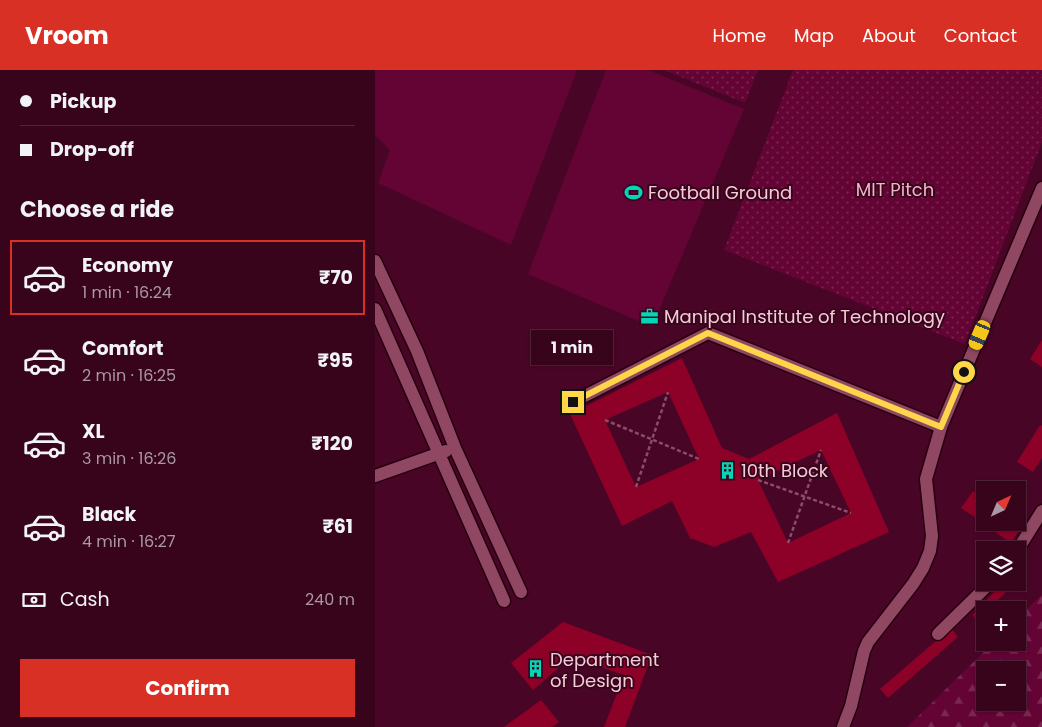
<!DOCTYPE html>
<html lang="en">
<head>
<meta charset="utf-8">
<style>
  body { margin:0; font-family:Poppins,sans-serif; background:#421229; color:#f1f3f6; height:100vh; display:flex; flex-direction:column; font-size:19px; white-space:nowrap }
  * { box-sizing:border-box; margin:0 }
  p { font-size:16px; color:#aa98a3 }
  .icon { flex:none; width:28px; height:28px; fill:none; stroke:currentColor; stroke-width:2; stroke-linecap:round; stroke-linejoin:round }
  .map { position:relative; flex:1; overflow:hidden }
  .details { display:flex; flex-direction:column; background:#37041c; width:375px }
  .details>* { flex:none }
  .top-card { display:grid; align-content:center; height:110px; padding:0 20px; background:#37041c }
  .needle { width:32px; rotate:44deg }
  .buttons { position:absolute; left:601px; top:411px; display:grid; gap:10px }
  .buttons a { display:grid; place-items:center; width:50px; height:50px; border-radius:0px; background:#37041c; box-shadow:0 1px 4px #0004,0 0 0 1px #51253b; font-size:25px }
  .end { position:absolute; width:22px; height:22px; margin:-11px; border:6px solid #ffd54a; background:#111; box-shadow:0 0 0 2px #111 }
  .from { border-radius:50% }
  .bubble { position:absolute; height:35px; border-radius:0px; background:#37041c; box-shadow:0 1px 4px #0004,0 0 0 1px #51253b; font-size:16px; font-weight:700; line-height:35px; text-align:center }
  .car { position:absolute; width:15px; height:30px; margin:-15px -8px; border-radius:6px; box-shadow:0 0 4px 1px #0007; background:linear-gradient(#f5c518 24%,#345 0 40%,#f5c518 0 76%,#345 0 86%,#f5c518 0) }
  .top-card b { display:flex; align-items:center; gap:18px; height:48px; font-size:19px }
  .top-card b+b { border-top:1px solid #51253b }
  .top-card i { width:12px; height:12px; background:#f1f3f6 }
  ul { padding:0; list-style:none }
  li { display:flex; align-items:center; gap:15px; height:75px; margin:0 10px 8px; padding:0 10px; border:2px solid transparent; border-radius:0px }
  li div { flex:1 }
  li b { display:block; font-size:19px }
  li em { font-style:normal; font-weight:700 }
  li.selected { border-color:#d93025 }
  li>.icon { width:45px; height:45px; stroke-width:1.5 }
  h2 { padding:0 20px; font-size:22px; line-height:60px }
  .pay { display:flex; align-items:center; gap:12px; height:55px; padding:0 20px; font-size:19px }
  .pay p { margin-inline-start:auto }
  .primary-button { display:flex; gap:10px; margin-top:auto; padding:10px 20px }
  .primary-button a { flex:1; height:58px; border-radius:0px; background:#d93025; color:#fff; font-size:20px; font-weight:700; line-height:58px; text-align:center }
  header { display:flex; align-items:center; gap:30px; box-sizing:border-box; height:70px; padding:0 25px; background:#d93025; color:#fff }
  header strong { font-size:24px }
  nav { display:flex; gap:28px; margin-inline-start:auto; font-size:18px }
  main { display:flex; flex:1; min-height:0 }
  .map>svg:first-child { display:block }
</style>
</head>
<body>
<header>
<strong>Vroom</strong>
<nav><a>Home</a><a>Map</a><a>About</a><a>Contact</a></nav>
</header>
<main>
<section class="details">
<div class="top-card">
<b><i class="from"></i>Pickup</b>
<b><i></i>Drop-off</b>
</div>
<h2>Choose a ride</h2>
<ul>
<li class="selected"><svg class="icon" aria-label="car" viewBox="0 0 24 24"><path d="M5 17H2v-5l4-1 3-4h7l3 4 3 1v5h-3M9 17h6M6 11h13"/><circle cx="7" cy="17" r="2"/><circle cx="17" cy="17" r="2"/></svg><div><b>Economy</b><p>1 min · 16:24</p></div><em>₹70</em></li>
<li><svg class="icon" aria-label="car" viewBox="0 0 24 24"><path d="M5 17H2v-5l4-1 3-4h7l3 4 3 1v5h-3M9 17h6M6 11h13"/><circle cx="7" cy="17" r="2"/><circle cx="17" cy="17" r="2"/></svg><div><b>Comfort</b><p>2 min · 16:25</p></div><em>₹95</em></li>
<li><svg class="icon" aria-label="car" viewBox="0 0 24 24"><path d="M5 17H2v-5l4-1 3-4h7l3 4 3 1v5h-3M9 17h6M6 11h13"/><circle cx="7" cy="17" r="2"/><circle cx="17" cy="17" r="2"/></svg><div><b>XL</b><p>3 min · 16:26</p></div><em>₹120</em></li>
<li><svg class="icon" aria-label="car" viewBox="0 0 24 24"><path d="M5 17H2v-5l4-1 3-4h7l3 4 3 1v5h-3M9 17h6M6 11h13"/><circle cx="7" cy="17" r="2"/><circle cx="17" cy="17" r="2"/></svg><div><b>Black</b><p>4 min · 16:27</p></div><em>₹61</em></li>
</ul>
<div class="pay"><svg class="icon" aria-label="cash" viewBox="0 0 24 24"><path d="M3 7h18v10H3z"/><circle cx="12" cy="12" r="2"/></svg>Cash<p>240 m</p></div>
<div class="primary-button"><a>Confirm</a></div>
</section>
<div class="map">
<svg width="667" height="657" viewBox="0 0 667 657">
  <defs>
    <pattern id="forest-firs" width="22" height="20" patternUnits="userSpaceOnUse" patternTransform="scale(1.25)"><rect width="22" height="20" fill="#630435"/><path d="M5 1l3.5 6h-7zM16 11l3.5 6h-7z" fill="#7a2752"/></pattern>
    <pattern id="park-dots" width="8" height="8" patternUnits="userSpaceOnUse" patternTransform="scale(1.25)"><rect width="8" height="8" fill="#630435"/><path d="M2 2h.1M6 6h.1" fill="none" stroke="#7a2752" stroke-width="1.8" stroke-linecap="round"/></pattern>
  </defs>
  <rect width="100%" height="100%" fill="#490526"/>
  <g fill="#630435">
    <polygon points="0,0 202,0 136,175 3,113 15,80 0,65"/>
    <polygon points="231,0 273,0 369,39 277,257 153,204"/>
  </g>
  <path fill="url(#forest-firs)" fill-rule="evenodd" d="M667,524V657H532L618,573L642,572L643,548ZM610,600H642V632H610Z"/>
  <g fill="url(#park-dots)">
    <polygon points="289,0 383,0 370,33"/>
    <polygon points="418,0 667,0 667,72 590,274 349,180"/>
  </g>
  <g fill="#8d0027" fill-rule="evenodd">
    <polygon points="667,270 667,297 655,289"/>
    <path d="M307,288L347,378L374,389L462,343L514,462L403,512L376,462L339,477L315,468L297,431L247,456L195,344ZM293,322L324,389L261,417L230,350ZM446,380L476,443L413,473L383,410Z"/>
    <polygon points="665,355 667,356 667,388 658,402 642,392"/>
    <polygon points="598,421 610,430 610,454 586,438"/>
    <polygon points="642,451 648,454 636,473 620,462 626,452 642,452"/>
    <polygon points="614,452 624,452 617,462 610,458"/>
    <polygon points="629,512 634,512 637,516 613,540 610,540 610,543 602,551 597,545"/>
    <polygon points="188,552 277,585 250,657 229,657 249,605 196,587 158,620 136,593"/>
    <polygon points="576,558 583,567 513,628 505,619"/>
    <polygon points="166,630 184,652 177,657 129,657"/>
  </g>
  <g fill="none" stroke-linecap="round" stroke-linejoin="round">
    <defs>
      <g id="minor">
        <polyline points="0,191 42,281 80,378 146,522"/>
        <polyline points="0,239 129,531"/>
        <polyline points="198,332 333,263 566,357 667,118"/>
        <polyline points="0,406 71,381"/>
        <polyline points="642,481 667,441"/>
        <polyline points="563,564 616,512"/>
        <polyline points="468,657 476,636 489,581 493,572 538,514 548,498 555,481 557,466 551,409 566,357"/>
      </g>
    </defs>
    <use href="#minor" stroke="#27000f" stroke-width="15"/>
    <g stroke="#894e68" stroke-width="2.5" stroke-dasharray="4 2.5" stroke-linecap="butt">
      <polyline points="230,350 324,389"/>
      <polyline points="383,410 476,443"/>
      <polyline points="261,417 293,322"/>
      <polyline points="413,473 446,380"/>
    </g>
    <use href="#minor" stroke="#8f4762" stroke-width="12"/>
  </g>
  <g fill="none" stroke-linecap="round" stroke-linejoin="round">
    <polyline stroke="#ffd54a" stroke-width="6" points="198,332 333,263 566,357 589,302"/>
  </g>
  <defs>
    <symbol id="stadium-bare" viewBox="-9 -9 18 18"><path d="M0-5a6.5 5 0 1 0 0 10a6.5 5 0 1 0 0-10ZM-3.5-1.8h7v3.6h-7Z" fill="#03d5b6" stroke="#38051d" stroke-width="2.5" paint-order="stroke"/></symbol>
    <symbol id="office-bare" viewBox="-9 -9 18 18"><path d="M-6-3h4V-5.5h4V-3h4V5H-6ZM-1-4.5V-3h2v-1.5ZM-6 0V1H6V0Z" fill="#03d5b6" stroke="#38051d" stroke-width="2.5" paint-order="stroke"/></symbol>
    <symbol id="building-bare" viewBox="-9 -9 18 18"><path d="M-4-6H4V6H1V3H-1V6H-4ZM-2.5-4.3h1.7v1.8h-1.7ZM.8-4.3h1.7v1.8H.8ZM-2.5-1h1.7V.8h-1.7ZM.8-1h1.7V.8H.8Z" fill="#03d5b6" stroke="#38051d" stroke-width="2.5" paint-order="stroke"/></symbol>
  </defs>
  <g fill-rule="evenodd">
    <use href="#stadium-bare" x="246" y="110" width="25" height="25"/>
    <use href="#office-bare" x="262" y="234" width="25" height="25"/>
    <use href="#building-bare" x="340" y="388" width="25" height="25"/>
    <use href="#building-bare" x="148" y="586" width="25" height="25"/>
  </g>
  <g text-anchor="middle" dominant-baseline="central" stroke-width="4" stroke-linejoin="round" paint-order="stroke">
    <g font-size="18" fill="#f2b3c8" stroke="#38051d">
      <text x="520" y="119">MIT Pitch</text>
    </g>
    <g font-size="18" fill="#f6cbd8" stroke="#38051d" text-anchor="start">
      <text x="273" y="122">Football Ground</text>
      <text x="289" y="246">Manipal Institute of Technology</text>
      <text x="366" y="400">10th Block</text>
      <text x="175" y="589">Department<tspan x="175" dy="21">of Design</tspan></text>
    </g>
  </g>
</svg>
<div class="buttons">
<a><svg class="needle" viewBox="-14 -14 28 28"><path d="M0-13l5 13h-10z" fill="#e53935"/><path d="M0 13l5-13h-10z" fill="#aa98a3"/></svg></a>
<a><svg class="icon" aria-label="layers" viewBox="0 0 24 24"><path d="M12 4l9 5-9 5-9-5zM3 14l9 5 9-5"/></svg></a>
<a>+</a>
<a>−</a>
</div>
<i class="end from" style="left:589px;top:302px"></i>
<i class="end" style="left:198px;top:332px"></i>
<div class="bubble" style="left:156px;top:260px;width:82px">1 min</div>
<i class="car" style="left:605px;top:265px;rotate:203deg"></i>
</div>
</main>
</body>
</html>
